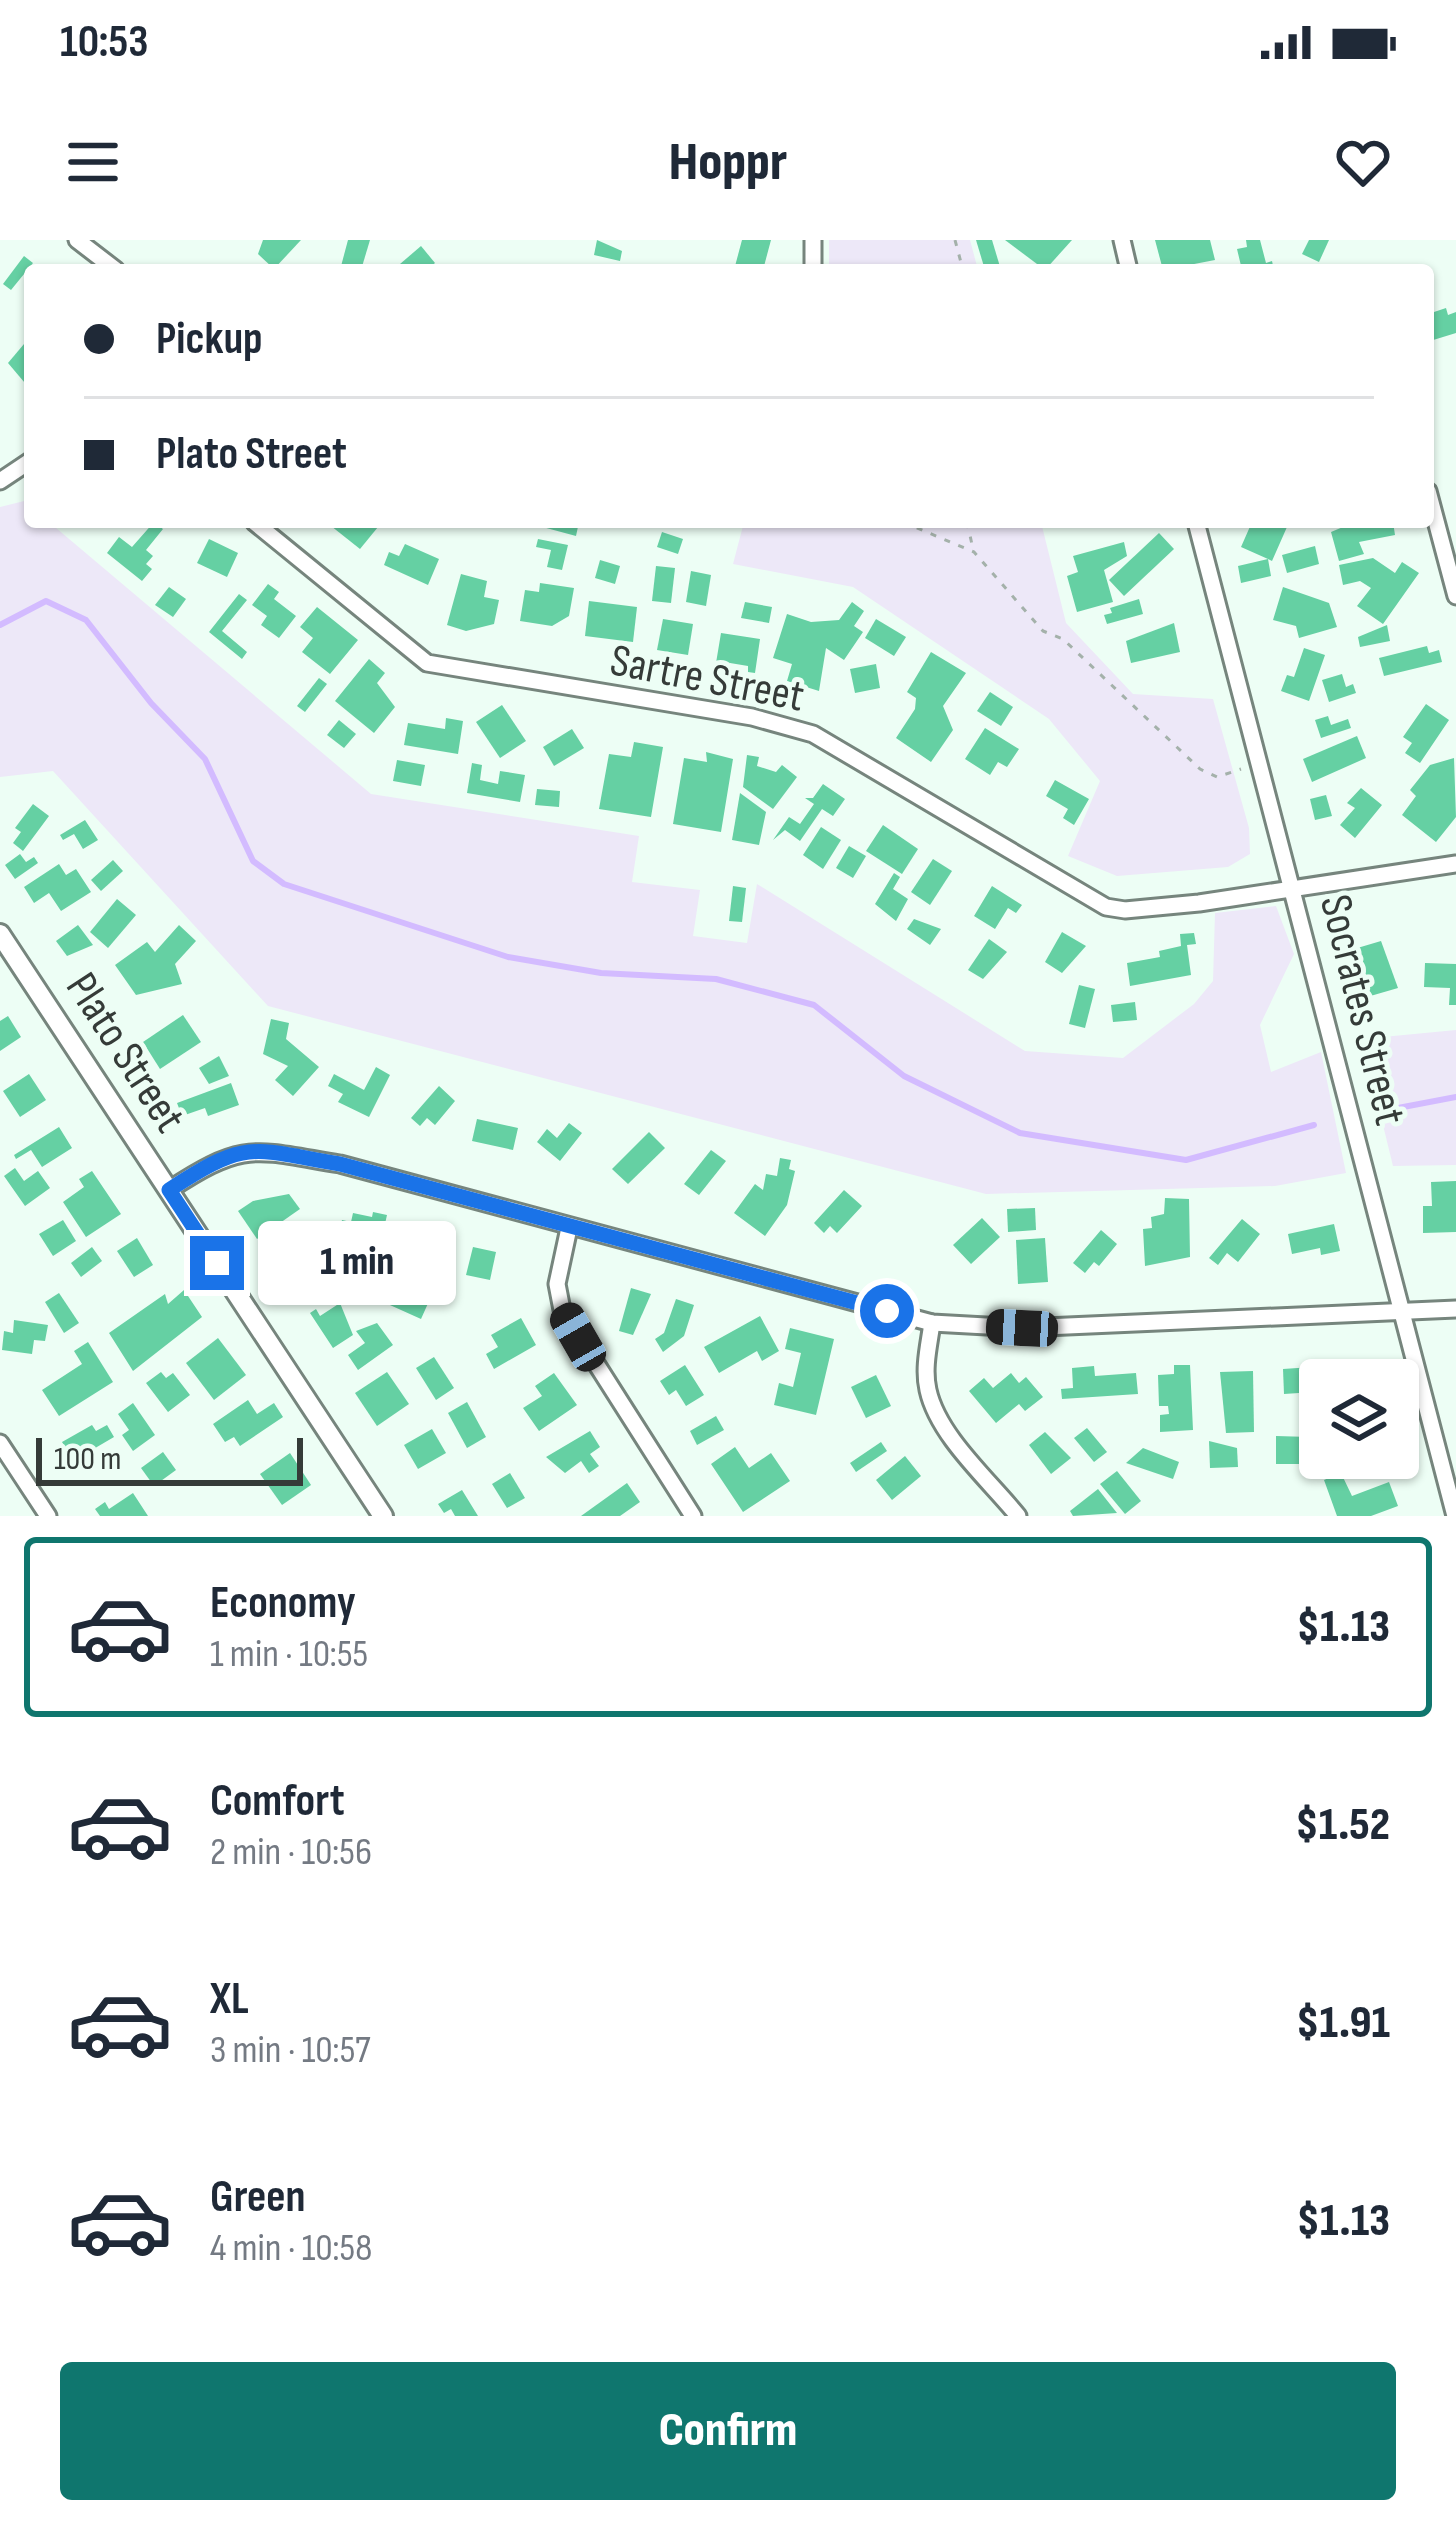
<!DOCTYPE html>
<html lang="en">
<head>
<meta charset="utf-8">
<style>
  body { margin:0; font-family:"Sofia Sans Condensed",sans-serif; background:#f6f6f7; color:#1f2937; height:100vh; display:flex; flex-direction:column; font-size:45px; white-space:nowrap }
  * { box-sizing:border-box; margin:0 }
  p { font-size:39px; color:#747a83 }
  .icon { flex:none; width:66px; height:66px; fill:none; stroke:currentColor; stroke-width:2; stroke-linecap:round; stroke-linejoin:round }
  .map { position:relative; height:1276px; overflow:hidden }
  .side { display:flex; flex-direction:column; background:#fff; flex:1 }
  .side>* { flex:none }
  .banner { position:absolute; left:24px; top:24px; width:1410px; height:264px; border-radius:12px; box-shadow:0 3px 9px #0004; display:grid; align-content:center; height:264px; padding:0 60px; background:#fff }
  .controls { position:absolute; left:1299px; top:1119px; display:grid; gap:24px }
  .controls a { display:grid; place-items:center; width:120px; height:120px; border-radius:12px; background:#fff; box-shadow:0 3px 9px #0004; font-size:60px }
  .scale { position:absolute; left:36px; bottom:30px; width:267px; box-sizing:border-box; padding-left:12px; border:6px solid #353b38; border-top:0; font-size:33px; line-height:42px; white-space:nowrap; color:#353b38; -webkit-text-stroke:9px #edfef5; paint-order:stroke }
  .end { position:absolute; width:54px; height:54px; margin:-27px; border:15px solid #1a73e8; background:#fff; box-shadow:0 0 0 6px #fff }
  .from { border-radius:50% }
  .bubble { position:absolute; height:84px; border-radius:12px; background:#fff; box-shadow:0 3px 9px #0004; font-size:39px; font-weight:800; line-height:84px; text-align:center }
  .car { position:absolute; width:36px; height:72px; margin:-36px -18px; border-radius:15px; box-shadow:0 0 9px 3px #0007; background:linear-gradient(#222 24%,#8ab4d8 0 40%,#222 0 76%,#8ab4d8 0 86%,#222 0) }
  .banner b { display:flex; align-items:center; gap:42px; height:114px; font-size:45px }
  .banner b+b { border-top:3px solid #e0e1e3 }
  .banner i { width:30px; height:30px; background:#1f2937 }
  ul { padding:21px 0 0; list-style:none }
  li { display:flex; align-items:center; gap:36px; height:180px; margin:0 24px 18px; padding:0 36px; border:6px solid transparent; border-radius:12px }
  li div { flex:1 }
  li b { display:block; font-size:45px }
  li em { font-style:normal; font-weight:800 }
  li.current { border-color:#0f766e }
  li>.icon { width:108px; height:108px; stroke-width:1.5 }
  .action { display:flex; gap:24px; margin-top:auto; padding:24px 60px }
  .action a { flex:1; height:138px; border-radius:12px; background:#0f766e; color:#fff; font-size:48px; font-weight:800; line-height:138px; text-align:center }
  .status { display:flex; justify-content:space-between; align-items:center; height:84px; padding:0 60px; background:#fff; direction:ltr }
  .status svg { height:33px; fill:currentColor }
  header { display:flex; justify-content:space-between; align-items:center; height:156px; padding:0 60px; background:#fff; font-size:54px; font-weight:800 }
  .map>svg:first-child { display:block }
</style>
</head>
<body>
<div class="status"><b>10:53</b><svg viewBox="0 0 49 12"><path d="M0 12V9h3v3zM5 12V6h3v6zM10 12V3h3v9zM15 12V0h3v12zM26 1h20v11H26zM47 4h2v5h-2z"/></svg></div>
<header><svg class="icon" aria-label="menu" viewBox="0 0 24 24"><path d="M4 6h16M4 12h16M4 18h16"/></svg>Hoppr<svg class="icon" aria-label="heart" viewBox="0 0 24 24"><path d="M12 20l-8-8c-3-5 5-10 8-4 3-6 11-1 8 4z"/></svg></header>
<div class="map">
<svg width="1456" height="1276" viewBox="0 0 1456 1276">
  <rect width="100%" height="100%" fill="#edfef5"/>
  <g fill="#ede8f8">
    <polygon points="829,0 970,0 978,30 829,30"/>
    <polygon points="24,261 30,266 30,282 49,282 371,554 639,596 632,642 700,650 693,696 747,703 757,644 1025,811 1123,818 1194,764 1213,741 1215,673 1276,666 1294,714 1260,785 1271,832 1321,812 1346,933 1275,946 986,954 268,766 53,531 0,537 0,267"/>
    <polygon points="744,282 1041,282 1066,383 1133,454 1213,459 1249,588 1250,614 1228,627 1117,636 1068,616 1100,541 1049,479 853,347 733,324"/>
    <polygon points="1456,790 1456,925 1393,926 1362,799"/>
  </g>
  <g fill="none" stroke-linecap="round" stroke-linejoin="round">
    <g stroke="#d3bbff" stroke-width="6">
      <polyline points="0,385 46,361 86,380 151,463 205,519 253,621 284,644 508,717 601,733 716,739 814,765 904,836 1020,893 1186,920 1314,885"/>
      <polyline points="1377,872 1456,857"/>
    </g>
  </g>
  <g fill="#65d0a3">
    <polygon points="263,0 301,0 274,29 258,14"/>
    <polygon points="348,0 370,0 361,30 340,30"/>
    <polygon points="597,0 622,11 620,21 594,15"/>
    <polygon points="742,0 771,0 763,30 734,30"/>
    <polygon points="976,0 992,0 1001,30 985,30"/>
    <polygon points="1005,0 1072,0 1045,30"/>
    <polygon points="1155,0 1210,0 1215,20 1163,30"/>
    <polygon points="1246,0 1260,0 1266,23 1272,21 1274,30 1242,30 1237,9 1247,7"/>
    <polygon points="1309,0 1329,0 1319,22 1302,14"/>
    <polygon points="421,6 435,23 427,30 393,30"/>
    <polygon points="24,16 33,23 11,50 3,44"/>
    <polygon points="1446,68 1448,75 1456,72 1456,93 1430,101 1428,74"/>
    <polygon points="24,104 30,109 30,149 8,123"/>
    <polygon points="154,282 163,289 146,310 153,316 146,324 152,329 142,341 107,313 119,297 132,307"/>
    <polygon points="326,282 372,282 378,287 360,309"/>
    <polygon points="524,282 579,282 576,296"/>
    <polygon points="1252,282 1287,287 1272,321 1268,319 1271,336 1241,343 1238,326 1268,319 1241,307"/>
    <polygon points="1355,282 1393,282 1395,295 1359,302 1364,314 1339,321 1331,292"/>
    <polygon points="662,292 683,299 678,314 657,307"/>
    <polygon points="1159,293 1174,309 1124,356 1109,340"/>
    <polygon points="209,299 238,313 227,337 197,323"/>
    <polygon points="538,299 568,305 562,330 547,327 551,310 536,307"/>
    <polygon points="1124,302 1127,316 1104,330 1113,362 1077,372 1067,336 1078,332 1073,316"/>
    <polygon points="405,304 439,319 428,345 384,325 389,312 399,316"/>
    <polygon points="1315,306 1319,324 1287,333 1282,315"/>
    <polygon points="1373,318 1395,333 1402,322 1419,333 1383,384 1357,366 1371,348 1360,341 1343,345 1339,325"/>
    <polygon points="600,320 620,326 615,344 595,338"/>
    <polygon points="656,326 675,328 671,363 652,361"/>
    <polygon points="691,331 711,335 706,366 686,362"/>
    <polygon points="461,334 487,341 484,357 499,360 494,384 466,391 447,385"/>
    <polygon points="540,343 574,348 569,376 552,386 520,381 525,350 539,352"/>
    <polygon points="268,344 279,352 274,359 296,376 279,398 261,385 267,376 252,365"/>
    <polygon points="169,347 186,359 173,377 155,365"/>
    <polygon points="1283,347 1329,363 1337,387 1299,398 1296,386 1273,380"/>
    <polygon points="239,354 247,360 222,391 247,412 242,419 209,392"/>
    <polygon points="1139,359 1143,374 1107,384 1104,375 1112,373 1110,368"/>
    <polygon points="589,361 637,367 633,402 585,396"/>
    <polygon points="745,362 772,367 769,383 741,378"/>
    <polygon points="852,362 864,371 854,386 863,392 844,420 826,408 819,451 787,441 792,424 773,418 787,374 811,382 839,380"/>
    <polygon points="317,367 358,400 330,434 302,412 313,398 300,387"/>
    <polygon points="663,379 693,384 688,415 657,410"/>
    <polygon points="876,379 906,397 894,416 865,398"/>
    <polygon points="1174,383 1180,412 1131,423 1126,401"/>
    <polygon points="1387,385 1390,401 1360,407 1358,397"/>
    <polygon points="721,393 760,399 755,433 748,432 748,426 730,423 726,431 715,429"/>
    <polygon points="1427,406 1429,413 1439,410 1442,422 1384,436 1379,418"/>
    <polygon points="1304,408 1325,415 1309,461 1281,451 1287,435 1294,437"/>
    <polygon points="931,412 966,433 943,466 953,490 931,522 896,498 915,469 916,458 907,452"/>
    <polygon points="369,419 385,433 377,443 395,467 374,493 335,461"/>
    <polygon points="876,424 880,448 855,453 850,429"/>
    <polygon points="1342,434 1346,447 1353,444 1356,453 1329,462 1322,440"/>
    <polygon points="319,438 327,444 305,472 297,466"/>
    <polygon points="990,452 1013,467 1001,486 977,471"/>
    <polygon points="1426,464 1449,480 1420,523 1405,513 1412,503 1403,497"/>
    <polygon points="502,465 526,501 500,518 476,482"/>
    <polygon points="1328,476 1331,485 1348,479 1351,488 1321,498 1315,480"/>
    <polygon points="446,478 463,481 458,514 404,505 408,483 445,489"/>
    <polygon points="339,480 356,494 344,508 327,495"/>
    <polygon points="985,488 1019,509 1007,527 998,522 990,535 965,519"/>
    <polygon points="572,489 584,508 554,526 543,507"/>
    <polygon points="1357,496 1366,518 1312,542 1303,519"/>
    <polygon points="634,502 663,507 651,577 599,569 609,514 631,517"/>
    <polygon points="706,512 733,519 721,592 673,584 684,518 707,522"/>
    <polygon points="747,515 759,517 757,526 776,532 782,525 797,537 773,569 743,547"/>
    <polygon points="1454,518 1456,577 1436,602 1402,575 1416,556 1410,550 1430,525"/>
    <polygon points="397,520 425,525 421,546 393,541"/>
    <polygon points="472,523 482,525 480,540 498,544 500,531 525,535 520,562 467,553"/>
    <polygon points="1055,540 1089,559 1074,585 1063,578 1068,569 1046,556"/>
    <polygon points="823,544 845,559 833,576 822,569 800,601 785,590 773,600 789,577 800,584 814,564 805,558 813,558"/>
    <polygon points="1361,548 1382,565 1355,598 1340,585 1355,568 1347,563"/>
    <polygon points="537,549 560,551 559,567 535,565"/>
    <polygon points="740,553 766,572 759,605 732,600"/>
    <polygon points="1326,555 1332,576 1315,580 1310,559"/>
    <polygon points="33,564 49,576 23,611 13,603 21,592 15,588"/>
    <polygon points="85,580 98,600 83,609 74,594 63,600 60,595"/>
    <polygon points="883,585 918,609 902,634 866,611"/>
    <polygon points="821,587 841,600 823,629 803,615"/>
    <polygon points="849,606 866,616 853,638 836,628"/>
    <polygon points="20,614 26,622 34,617 38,623 15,639 5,625"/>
    <polygon points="933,619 952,631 930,665 911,652"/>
    <polygon points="113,620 123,631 101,651 91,640"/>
    <polygon points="59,624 66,635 76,629 91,652 61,671 49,653 34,663 24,647"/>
    <polygon points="894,633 900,637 893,649 908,659 896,681 875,664"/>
    <polygon points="733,646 746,648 742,682 729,681"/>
    <polygon points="992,646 1022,665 1016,673 1008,668 995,689 974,676"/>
    <polygon points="117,659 136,675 108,708 90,692"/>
    <polygon points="914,679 941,689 930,705 907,689"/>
    <polygon points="78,685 93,705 67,716 56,701"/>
    <polygon points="179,685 196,701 175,724 182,744 136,755 115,725 147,702 155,712"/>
    <polygon points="1062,692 1086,706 1062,733 1045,722"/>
    <polygon points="1194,693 1196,704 1187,705 1191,735 1130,746 1127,723 1160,717 1159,711 1181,706 1180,694"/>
    <polygon points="989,699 1007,712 983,739 968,730"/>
    <polygon points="1381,701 1398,748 1367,757 1354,709"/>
    <polygon points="1425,723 1456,724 1456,765 1449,765 1450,748 1424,747"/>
    <polygon points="1079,745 1095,749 1085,788 1069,784"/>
    <polygon points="1135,762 1137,780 1113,782 1111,765"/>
    <polygon points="183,775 201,802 160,829 143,802"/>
    <polygon points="8,776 21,797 0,811 0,781"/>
    <polygon points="271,779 289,783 286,799 319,827 293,856 275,840 288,826 263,814"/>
    <polygon points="219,816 229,836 209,844 199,828"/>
    <polygon points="376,827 390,835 369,877 338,862 343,854 328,846 334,834 364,850"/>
    <polygon points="29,834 46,860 20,877 3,851"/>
    <polygon points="231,843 239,865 208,876 205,868 182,876 177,863"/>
    <polygon points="439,846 455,861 435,885 427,878 420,886 411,878"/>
    <polygon points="477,879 518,888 513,910 472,901"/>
    <polygon points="569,883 582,893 560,921 537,902 547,889 557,898"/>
    <polygon points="59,887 72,908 42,927 31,910 16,919 14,915"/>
    <polygon points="649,892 665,908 628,944 612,929"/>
    <polygon points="711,910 726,921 699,955 684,944"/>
    <polygon points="780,918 791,920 789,929 795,931 787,965 765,996 734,973 755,944 763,950 766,934 777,936"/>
    <polygon points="15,928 24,941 38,931 50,948 25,966 4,936"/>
    <polygon points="92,931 121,974 86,997 63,962 84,947 79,939"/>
    <polygon points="1456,941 1456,992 1423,993 1423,966 1432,966 1431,942"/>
    <polygon points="844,950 862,966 837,993 830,986 824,993 814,983"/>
    <polygon points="289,954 300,969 257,999 238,971 253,961"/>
    <polygon points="1165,958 1189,959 1190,1017 1145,1026 1143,989 1152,988 1151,977 1164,974"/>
    <polygon points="1035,968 1036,990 1008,992 1007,969"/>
    <polygon points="373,972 387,975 376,1024 362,1021 365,1005 337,999 342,980 351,982 353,973 372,977"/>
    <polygon points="982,978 1000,997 971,1024 953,1005"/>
    <polygon points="1242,979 1260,994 1238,1022 1227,1013 1218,1025 1209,1018"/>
    <polygon points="63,980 76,1001 53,1016 39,994"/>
    <polygon points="1334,984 1340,1011 1321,1015 1320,1008 1292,1014 1288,994"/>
    <polygon points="1101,990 1117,1004 1099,1026 1094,1022 1085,1033 1073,1023"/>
    <polygon points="405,994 446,1005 439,1031 398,1020"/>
    <polygon points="137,998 153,1025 134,1037 117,1011"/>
    <polygon points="1045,998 1048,1042 1018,1044 1016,1000"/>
    <polygon points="299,1005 310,1010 305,1035 291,1045 271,1018"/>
    <polygon points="92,1007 102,1021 81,1037 71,1023"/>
    <polygon points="473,1007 496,1012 490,1040 466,1035"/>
    <polygon points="414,1041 434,1050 421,1079 381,1061 389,1044 409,1053"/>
    <polygon points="631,1048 651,1054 633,1095 619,1091"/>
    <polygon points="184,1050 202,1077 133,1131 109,1093 165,1054 168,1064"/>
    <polygon points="59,1053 79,1083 64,1093 45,1062"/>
    <polygon points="676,1059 694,1065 684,1096 663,1112 655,1099 664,1093"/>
    <polygon points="340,1063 353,1095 333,1108 310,1073 316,1069 320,1076"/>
    <polygon points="760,1076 779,1111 762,1121 757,1111 719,1133 704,1107"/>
    <polygon points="521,1078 536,1105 494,1129 486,1114 498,1107 491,1095"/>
    <polygon points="14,1080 48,1085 45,1101 34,1100 32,1114 2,1110 4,1091 13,1093"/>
    <polygon points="377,1083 393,1105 358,1130 348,1115 365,1103 356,1091"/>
    <polygon points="790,1088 834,1099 816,1175 774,1165 779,1143 793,1147 801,1113 785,1109"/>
    <polygon points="218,1098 246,1135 214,1160 186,1123"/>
    <polygon points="88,1102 113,1142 59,1176 42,1150 82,1124 74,1111"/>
    <polygon points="434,1117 454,1148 436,1160 416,1128"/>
    <polygon points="685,1125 704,1155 686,1166 676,1150 669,1155 660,1141"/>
    <polygon points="1174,1125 1190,1125 1193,1190 1160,1192 1160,1175 1169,1174 1168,1166 1159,1166 1158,1135 1174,1134"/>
    <polygon points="1094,1126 1095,1136 1136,1133 1138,1154 1062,1159 1061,1149 1073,1148 1072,1128"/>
    <polygon points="1312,1127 1314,1152 1284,1154 1283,1129"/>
    <polygon points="1253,1131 1254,1192 1226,1193 1220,1132"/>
    <polygon points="161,1132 166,1138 173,1133 190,1155 168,1172 146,1143"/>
    <polygon points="387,1132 409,1164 377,1186 355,1153"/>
    <polygon points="554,1133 577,1165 539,1191 523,1168 542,1156 535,1146"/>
    <polygon points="1011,1133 1019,1143 1026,1137 1043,1157 1025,1171 1019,1164 996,1183 969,1151 984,1138 993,1148"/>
    <polygon points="876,1135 891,1166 866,1178 851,1147"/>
    <polygon points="248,1160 257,1174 274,1163 283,1177 240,1206 234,1197 225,1202 213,1184"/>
    <polygon points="467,1162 486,1197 467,1208 448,1173"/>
    <polygon points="133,1163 155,1195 133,1211 122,1195 129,1190 118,1174"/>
    <polygon points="716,1176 724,1190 697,1205 690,1191"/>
    <polygon points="92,1185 96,1191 107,1185 114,1197 73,1221 62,1202"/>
    <polygon points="1087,1188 1107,1212 1094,1222 1074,1198"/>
    <polygon points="432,1189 446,1213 418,1229 404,1205"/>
    <polygon points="590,1191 600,1207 590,1214 599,1226 589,1233 581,1221 565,1233 546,1217"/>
    <polygon points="1045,1192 1071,1218 1051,1234 1029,1205"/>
    <polygon points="1276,1196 1310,1197 1310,1224 1276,1224"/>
    <polygon points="1209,1201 1237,1208 1238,1227 1210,1228"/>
    <polygon points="881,1202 887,1211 856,1232 850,1223"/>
    <polygon points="735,1207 749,1228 771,1213 790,1241 743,1272 711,1224"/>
    <polygon points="1143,1208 1179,1222 1173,1239 1126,1223"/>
    <polygon points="163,1212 176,1230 154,1246 141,1228"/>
    <polygon points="290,1213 311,1245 282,1265 260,1234"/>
    <polygon points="905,1216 921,1236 892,1260 876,1240"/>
    <polygon points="1117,1231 1141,1261 1125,1274 1100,1244"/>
    <polygon points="510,1233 525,1258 507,1268 492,1244"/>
    <polygon points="1341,1233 1352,1256 1389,1242 1398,1266 1371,1276 1337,1276 1324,1240"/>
    <polygon points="627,1243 640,1262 620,1276 581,1276"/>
    <polygon points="1098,1249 1117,1273 1073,1276 1070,1271"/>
    <polygon points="462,1250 478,1276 455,1276 451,1269 444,1273 438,1264"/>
    <polygon points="133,1253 148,1276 100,1276 95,1269 105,1262 109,1269"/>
  </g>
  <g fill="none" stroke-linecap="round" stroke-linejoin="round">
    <defs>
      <g id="minor">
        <polyline points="77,0 116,30"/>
        <polyline points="813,0 813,30"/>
        <polyline points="1122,0 1129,30"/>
        <polyline points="0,241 30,221"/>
        <polyline points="1428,251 1456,356"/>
        <polyline points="254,282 427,423 752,477 813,494 1106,667 1125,670 1199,663 1456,624"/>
        <polyline points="1196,282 1455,1276"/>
        <path d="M169,950C245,900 254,910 340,924L932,1083L1022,1088L1456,1069"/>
        <polyline points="569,988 557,1044 562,1070 693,1276"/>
        <path d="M932,1083C929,1105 923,1128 928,1150C938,1196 989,1240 1018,1276"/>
        <polyline points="0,1203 48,1276"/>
      </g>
      <polyline id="tertiary" points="0,694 383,1276"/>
    </defs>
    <use href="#minor" stroke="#76857d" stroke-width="21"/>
    <use href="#tertiary" stroke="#76857d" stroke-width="24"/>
    <g stroke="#a4b1aa" stroke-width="3" stroke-dasharray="6 9" stroke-linecap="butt">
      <polyline points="955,0 963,30"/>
      <polyline points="903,282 974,312 1043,391 1063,399 1200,529 1217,537 1241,529"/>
      <polyline points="967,282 973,309"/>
    </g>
    <use href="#minor" stroke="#fff" stroke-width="15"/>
    <use href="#tertiary" stroke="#fff" stroke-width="18"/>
  </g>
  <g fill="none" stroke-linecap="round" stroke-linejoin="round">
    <path stroke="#1a73e8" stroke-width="15" d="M217,1023L169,950C248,898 251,909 340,924L887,1071"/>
  </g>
  <g text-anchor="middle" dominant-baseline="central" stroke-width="10" stroke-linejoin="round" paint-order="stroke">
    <g font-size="45" fill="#353b38" stroke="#edfef5">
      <text transform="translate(707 439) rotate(11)">Sartre Street</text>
      <text transform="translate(1362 770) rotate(76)">Socrates Street</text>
      <text transform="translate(125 813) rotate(57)">Plato Street</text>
    </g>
  </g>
</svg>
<div class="controls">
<a><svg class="icon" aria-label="layers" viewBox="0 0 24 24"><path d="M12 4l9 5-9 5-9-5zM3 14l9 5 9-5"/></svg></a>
</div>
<div class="scale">100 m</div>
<i class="end from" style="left:887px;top:1071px"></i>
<i class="end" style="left:217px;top:1023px"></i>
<div class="bubble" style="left:258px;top:981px;width:198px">1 min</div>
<i class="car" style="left:1022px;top:1088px;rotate:273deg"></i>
<i class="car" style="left:578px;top:1097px;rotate:330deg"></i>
<div class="banner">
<b><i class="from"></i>Pickup</b>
<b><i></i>Plato Street</b>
</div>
</div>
<section class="side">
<ul>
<li class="current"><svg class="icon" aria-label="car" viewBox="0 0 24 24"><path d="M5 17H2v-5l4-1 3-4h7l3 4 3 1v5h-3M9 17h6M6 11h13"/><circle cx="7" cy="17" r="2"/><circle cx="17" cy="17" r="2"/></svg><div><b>Economy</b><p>1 min · 10:55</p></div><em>$1.13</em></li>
<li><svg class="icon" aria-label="car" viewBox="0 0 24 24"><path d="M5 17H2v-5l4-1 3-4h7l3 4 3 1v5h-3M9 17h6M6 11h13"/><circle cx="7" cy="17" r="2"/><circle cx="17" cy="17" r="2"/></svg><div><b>Comfort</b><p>2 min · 10:56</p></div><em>$1.52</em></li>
<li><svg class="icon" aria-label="car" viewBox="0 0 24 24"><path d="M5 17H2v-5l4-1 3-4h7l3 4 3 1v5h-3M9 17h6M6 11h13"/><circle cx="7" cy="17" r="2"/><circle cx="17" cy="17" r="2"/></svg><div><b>XL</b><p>3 min · 10:57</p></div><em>$1.91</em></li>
<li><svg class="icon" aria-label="car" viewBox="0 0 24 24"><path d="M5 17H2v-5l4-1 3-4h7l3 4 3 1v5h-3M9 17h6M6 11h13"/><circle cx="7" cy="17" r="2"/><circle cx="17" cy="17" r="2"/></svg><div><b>Green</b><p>4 min · 10:58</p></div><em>$1.13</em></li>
</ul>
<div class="action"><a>Confirm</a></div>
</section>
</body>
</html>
